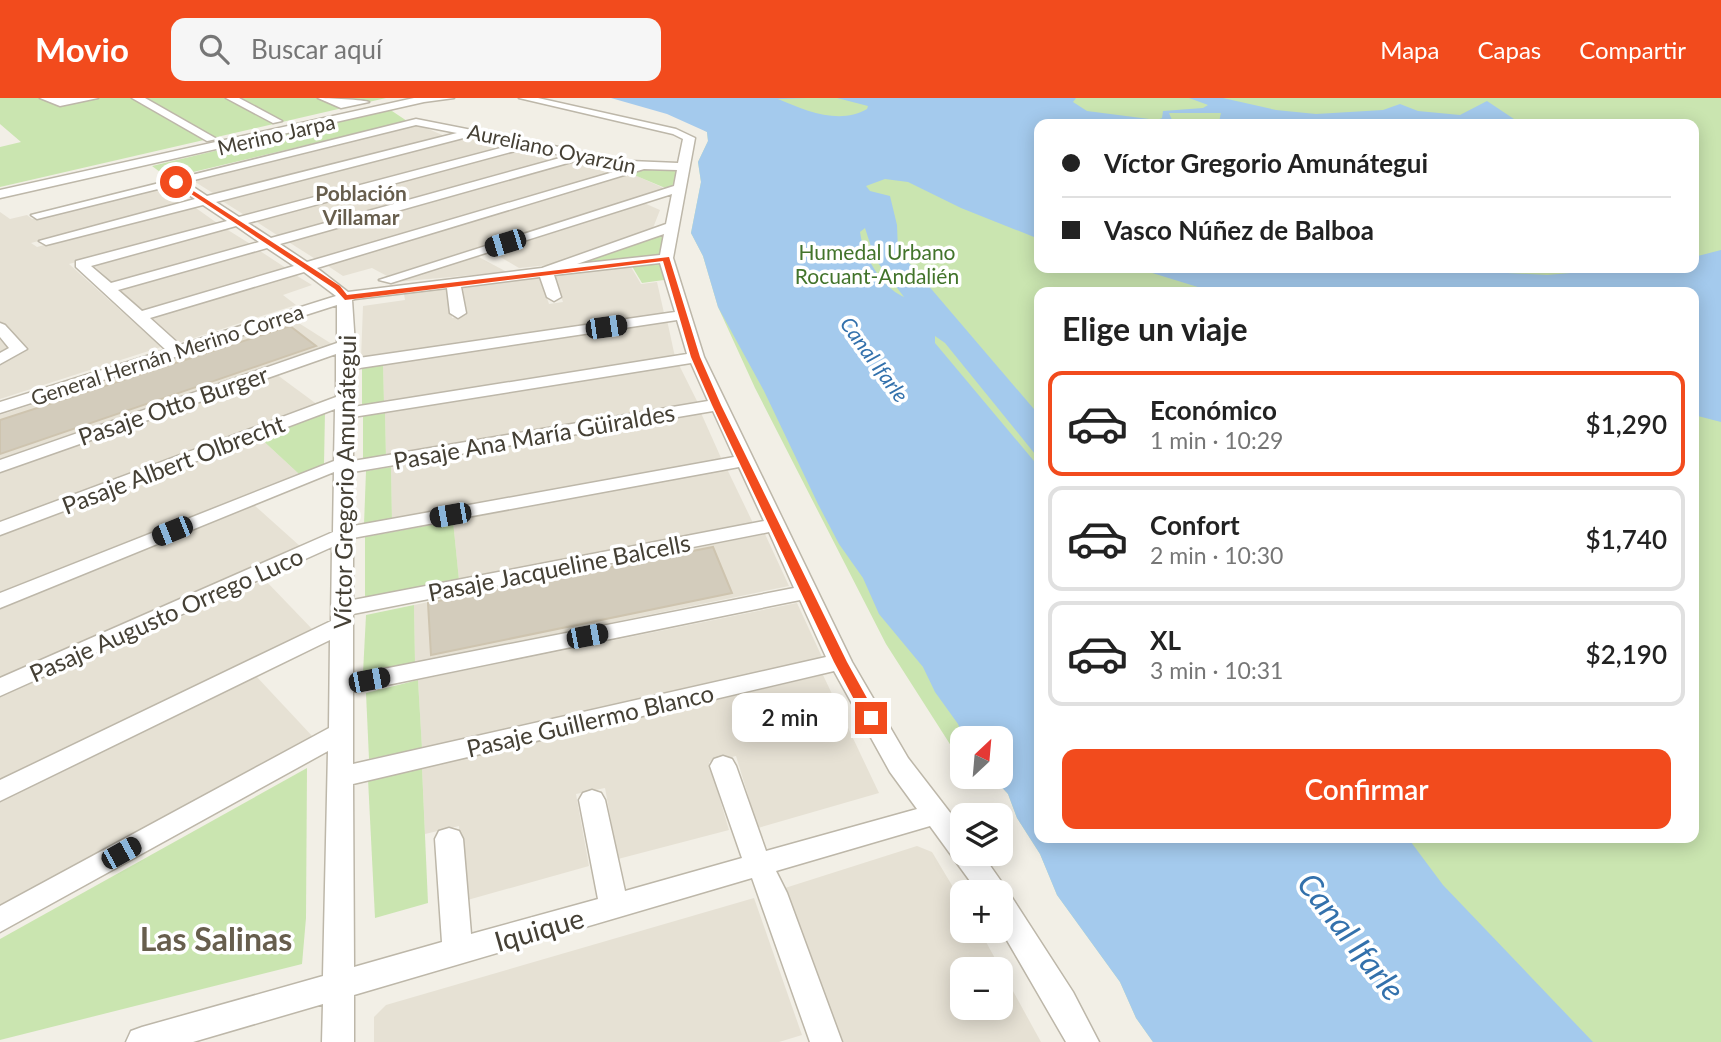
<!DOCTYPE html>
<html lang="es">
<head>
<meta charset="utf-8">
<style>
  body { margin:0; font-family:Lato,sans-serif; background:#f6f6f6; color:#222; height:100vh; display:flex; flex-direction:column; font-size:26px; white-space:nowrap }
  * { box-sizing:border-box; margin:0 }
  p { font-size:23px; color:#767676 }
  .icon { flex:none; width:38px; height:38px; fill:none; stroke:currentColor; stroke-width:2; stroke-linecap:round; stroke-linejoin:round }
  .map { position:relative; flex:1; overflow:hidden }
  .drawer { position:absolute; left:1034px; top:189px; width:665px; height:556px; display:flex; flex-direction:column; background:#fff; border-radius:14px; box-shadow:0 4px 18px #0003 }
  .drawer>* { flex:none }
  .hud { position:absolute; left:1034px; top:21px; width:665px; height:154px; border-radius:14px; box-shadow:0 4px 18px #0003; display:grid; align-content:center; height:154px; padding:0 28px; background:#fff }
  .needle { width:46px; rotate:26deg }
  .fabs { position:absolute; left:950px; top:628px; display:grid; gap:14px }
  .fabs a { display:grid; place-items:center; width:63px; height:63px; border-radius:14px; background:#fff; box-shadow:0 4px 18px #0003; font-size:35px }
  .end { position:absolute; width:32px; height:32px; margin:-16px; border:9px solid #f24b1d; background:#fff; box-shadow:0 0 0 4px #fff }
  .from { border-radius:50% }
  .bubble { position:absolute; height:49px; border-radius:14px; background:#fff; box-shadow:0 4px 18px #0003; font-size:23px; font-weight:600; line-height:49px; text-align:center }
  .car { position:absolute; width:21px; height:42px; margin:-21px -10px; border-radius:9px; box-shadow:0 0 5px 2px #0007; background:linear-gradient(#222 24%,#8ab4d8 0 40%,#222 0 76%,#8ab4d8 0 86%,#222 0) }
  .hud b { display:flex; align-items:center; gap:24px; height:66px; font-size:26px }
  .hud b+b { border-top:2px solid #e0e0e0 }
  .hud i { width:18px; height:18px; background:#222 }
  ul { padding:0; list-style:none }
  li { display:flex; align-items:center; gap:21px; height:105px; margin:0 14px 10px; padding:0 14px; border:4px solid #e0e0e0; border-radius:14px }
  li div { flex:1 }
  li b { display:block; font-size:26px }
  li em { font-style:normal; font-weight:600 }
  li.active { border-color:#f24b1d }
  li>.icon { width:63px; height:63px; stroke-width:1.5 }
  h2 { padding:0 28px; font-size:32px; line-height:84px }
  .action { display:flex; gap:14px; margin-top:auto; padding:14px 28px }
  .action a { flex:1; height:80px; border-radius:14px; background:#f24b1d; color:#fff; font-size:28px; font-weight:600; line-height:80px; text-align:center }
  header { display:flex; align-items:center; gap:42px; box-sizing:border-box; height:98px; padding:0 35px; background:#f24b1d; color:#fff }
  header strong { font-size:33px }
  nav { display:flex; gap:38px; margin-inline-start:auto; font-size:24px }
  .search { width:490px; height:63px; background:#f6f6f6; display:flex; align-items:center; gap:18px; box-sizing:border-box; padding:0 24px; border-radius:14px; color:#767676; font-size:26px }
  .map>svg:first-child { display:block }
</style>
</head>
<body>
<header>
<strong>Movio</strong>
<div class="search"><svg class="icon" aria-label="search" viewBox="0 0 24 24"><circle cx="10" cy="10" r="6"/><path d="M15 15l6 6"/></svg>Buscar aquí</div>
<nav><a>Mapa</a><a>Capas</a><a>Compartir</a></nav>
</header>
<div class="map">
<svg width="1721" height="944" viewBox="0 0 1721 944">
  <rect width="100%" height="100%" fill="#f2efe6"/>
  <g fill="#e6e1d4" fill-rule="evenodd">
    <polygon points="419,27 447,39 216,97 192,82"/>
    <polygon points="469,38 498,51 246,118 219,101"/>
    <polygon points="524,50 554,63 280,139 252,121"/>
    <polygon points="577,61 610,76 317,162 287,143"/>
    <polygon points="630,75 666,91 387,178 372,170 343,178 325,166"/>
    <polygon points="165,89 189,104 31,145 37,149 193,108 217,125 69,166 161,249 0,301 0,114 10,121 27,117 32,121"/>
    <polygon points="644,105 660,112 653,130 549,167 519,170 492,154"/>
    <polygon points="223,129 252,147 114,186 91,165"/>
    <polygon points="257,151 289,172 145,214 119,191"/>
    <polygon points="475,157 507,174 384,185"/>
    <polygon points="631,169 641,186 657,184 664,215 361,261 363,208 405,202 404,196 447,191 452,220 466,217 462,190 540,180 549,206 563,204 554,178"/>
    <polygon points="294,176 312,187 283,197 296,207 178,245 150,220"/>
    <polygon points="294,222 335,248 0,363 0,317"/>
    <polygon points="667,222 675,259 384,305 383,265"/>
    <polygon points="679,267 699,307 386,360 385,315"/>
    <polygon points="276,276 318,307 0,425 0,374"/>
    <polygon points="701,315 722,362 392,423 391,369"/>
    <polygon points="258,338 299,376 0,498 0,436"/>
    <polygon points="727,371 753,425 459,482 453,423"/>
    <polygon points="253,406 301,449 0,582 0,510"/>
    <polygon points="765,436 789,488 415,565 414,507"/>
    <polygon points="265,482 314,533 0,683 0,598"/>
    <polygon points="797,505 822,559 422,650 418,582"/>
    <polygon points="823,577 879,695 758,730 736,658 709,664 729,732 618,761 605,690 576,696 589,768 464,803 459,728 425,736 422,670"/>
    <polygon points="256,578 314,640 0,809 0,703"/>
    <path d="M917,748L932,754L962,804V833H980L1041,944H842L785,790ZM962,872H1001V910H962Z"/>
    <polygon points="754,800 802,937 779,944 374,944 374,919 386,907"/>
  </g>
  <g fill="#cae5b0" fill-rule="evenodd">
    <polygon points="0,0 386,0 0,89 0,49 21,44 0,26"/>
    <path d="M617,0H1721V944H1153L1136,920L1120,884L1057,797L1040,756L1017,720L1008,696L997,684L972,679H1001V640H962V665L886,546L755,290L718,209L703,158L691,135L701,84L698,64L708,43L707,34L702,31L717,34L664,13ZM1040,26H1694V170H1040ZM1040,194H1694V740H1040Z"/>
    <polygon points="389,11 407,23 168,80 152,68"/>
    <polygon points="643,69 683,69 677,90 670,92 627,74"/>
    <polygon points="668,130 665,160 549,173"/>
    <polygon points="665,161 671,181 642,185 630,165"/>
    <polygon points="383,265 384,305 362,308 362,268"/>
    <polygon points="325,313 324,367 299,376 258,338"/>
    <polygon points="385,315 386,360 363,364 363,318"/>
    <polygon points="391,369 392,423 364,427 366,373"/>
    <polygon points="453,423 459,482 365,500 365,439"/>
    <polygon points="414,507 415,565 363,575 366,517"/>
    <polygon points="418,582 422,650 369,661 366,595"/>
    <polygon points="307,670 306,820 302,866 0,942 0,841"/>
    <polygon points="422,670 428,805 375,820 368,681"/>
  </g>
  <g fill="#a4caed" fill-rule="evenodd">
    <path d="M611,0H807L778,1C806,13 840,27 867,11L868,8L837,0H1076L1073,4L1087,13L1157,22L1162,20L1163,13L1203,10L1208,7L1189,0H1223L1276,12L1316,16L1383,12L1400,6L1418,13L1460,17L1487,3L1514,21L1511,25L1482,26H1214L1219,24L1221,15H1169L1172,22L1163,26H1040L1039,141L961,110L908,84L885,81L866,88L870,93L890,98L897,127L898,152L1039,317V361L945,245L935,238V245L1039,369L1040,740H1408L1443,787L1593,944H1153L1136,920L1120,884L1057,797L1040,756L1017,720L1008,696L997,684L985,679H1001V640H964L958,626L935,594L923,569L879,516L863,480L839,446L818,406L764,293L718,209L703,158L691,135L701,84L698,64L708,43L707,34L667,16ZM865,130L875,161L904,199C881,189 863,157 860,134Z"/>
    <polygon points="1721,152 1721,324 1694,317 1694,194 1214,194 1136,170 1415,170 1547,177 1629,170 1694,170 1694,159"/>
  </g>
  <g fill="#d3ccbc" stroke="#cec4af" stroke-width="2">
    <polygon points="290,228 316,248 0,356 0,322"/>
    <polygon points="713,449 732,495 431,557 428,505"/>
  </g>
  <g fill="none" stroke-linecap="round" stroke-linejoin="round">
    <defs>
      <g id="minor">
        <polygon points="40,0 98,0 60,8"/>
        <polygon points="132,0 145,0 217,41 207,43"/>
        <polygon points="226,0 239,0 282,23 273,25"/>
        <path d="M318,0C326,0 366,2 369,4L341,10Z"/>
        <polygon points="414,0 454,0 424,4 0,100 0,92"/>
        <path d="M519,0H538L676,31L695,40L673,160L704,259L852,564L908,660L962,730V756H982L1003,786L1006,797L1011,798L1073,894L1099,944H1066L1001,832V794H978L930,728L776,773L787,795L842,944H810L752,780L354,897V944H322L323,906L193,944H126L131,933L142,929L323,878L328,653L0,834V808L329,630L330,542L0,703V682L331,523L332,449L0,598V580L333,434L334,374L0,510V495L334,363L335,311L0,437V424L336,299V256L0,374V362L337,245V207L0,315V304L166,252L76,169V163L227,123L203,107L46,147L39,143L195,101L174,87L37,121L31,117L416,21L630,63L678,65L683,41L673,36ZM416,27L457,35L207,98L186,84ZM471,38L512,47L239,119L216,104ZM526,50L567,58L271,140L248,125ZM582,61L627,70L307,164L280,146ZM644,71L677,72L674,88L379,182L391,185L672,96L666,126L542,170L348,194L317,170ZM236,128L259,144L111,185L91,168ZM664,136L660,157L577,166ZM267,150L294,168L142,213L118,192ZM660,165L675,214L352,261L355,247L352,202L355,201L447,190L450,215L458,220L466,215L461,189L540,179L547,199L554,203L561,199L554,177ZM304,174L336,198L180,247L150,220ZM677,222L687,256L353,309V271ZM691,265L708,303L353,363V319ZM713,313L734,359L353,428V374ZM739,369L764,423L353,502V440ZM769,434L794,490L353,577V516ZM800,502L826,559L353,666V594ZM834,573L890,674L917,711L766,753L736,668L732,661L723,658L714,661L710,668L742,760L625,793L605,702L601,695L592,692L583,695L579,702L598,801L471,836L463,741L459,733L449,730L439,733L435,741L442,844L354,869L353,686Z"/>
        <polygon points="0,225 5,227 27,251 0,266 0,255 9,250 0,239"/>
      </g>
    </defs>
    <use href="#minor" stroke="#bdb7a9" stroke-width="3"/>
    <use href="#minor" fill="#fff" fill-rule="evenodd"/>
  </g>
  <polygon fill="#f24b1d" points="178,83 340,188 347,197 669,159 700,259 721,307 847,564 878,620 876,624 866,624 834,564 712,307 691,259 663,163 345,202 335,191 173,84"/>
  <g text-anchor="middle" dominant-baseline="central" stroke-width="7" stroke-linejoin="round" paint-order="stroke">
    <g font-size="21" fill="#454035" stroke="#fff">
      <text transform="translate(276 36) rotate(-13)">Merino Jarpa</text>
      <text transform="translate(552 50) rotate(12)">Aureliano Oyarzún</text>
      <text transform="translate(167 256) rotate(-18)">General Hernán Merino Correa</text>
    </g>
    <g font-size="21" font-weight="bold" fill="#675e4d" stroke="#fff">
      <text x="361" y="94">Población<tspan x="361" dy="24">Villamar</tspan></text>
    </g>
    <g font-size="21" fill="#42742b" stroke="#fff">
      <text x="877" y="153">Humedal Urbano<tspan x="877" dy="24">Rocuant-Andalién</tspan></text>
    </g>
    <g font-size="21" font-style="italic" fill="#3371ac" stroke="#fff">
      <text transform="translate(875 261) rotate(54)">Canal Ifarle</text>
    </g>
    <g font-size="24" fill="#454035" stroke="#fff">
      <text transform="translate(173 307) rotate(-19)">Pasaje Otto Burger</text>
      <text transform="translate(534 338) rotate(-10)">Pasaje Ana María Güiraldes</text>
      <text transform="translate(173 366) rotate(-21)">Pasaje Albert Olbrecht</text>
      <text transform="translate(344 384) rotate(-89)">Víctor Gregorio Amunátegui</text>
      <text transform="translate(559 469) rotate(-11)">Pasaje Jacqueline Balcells</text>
      <text transform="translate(166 516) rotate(-24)">Pasaje Augusto Orrego Luco</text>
      <text transform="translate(590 622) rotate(-13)">Pasaje Guillermo Blanco</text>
    </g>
    <g font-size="28" fill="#454035" stroke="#fff">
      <text transform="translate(539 831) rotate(-16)">Iquique</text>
    </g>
    <g font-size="32" font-style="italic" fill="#3371ac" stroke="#fff">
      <text transform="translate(1352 838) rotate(52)">Canal Ifarle</text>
    </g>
    <g font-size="32" font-weight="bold" fill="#675e4d" stroke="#fff">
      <text x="216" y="840">Las Salinas</text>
    </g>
  </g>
</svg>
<div class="fabs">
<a><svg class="needle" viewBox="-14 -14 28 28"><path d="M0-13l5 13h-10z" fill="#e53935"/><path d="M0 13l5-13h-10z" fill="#767676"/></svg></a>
<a><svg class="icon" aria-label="layers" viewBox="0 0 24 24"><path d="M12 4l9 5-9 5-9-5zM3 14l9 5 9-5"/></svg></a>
<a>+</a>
<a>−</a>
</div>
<i class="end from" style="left:176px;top:84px"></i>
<i class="end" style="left:871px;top:620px"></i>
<div class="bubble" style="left:732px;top:595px;width:116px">2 min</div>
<i class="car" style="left:505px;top:145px;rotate:253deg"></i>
<i class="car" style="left:606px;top:229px;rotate:82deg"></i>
<i class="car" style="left:450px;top:417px;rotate:260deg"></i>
<i class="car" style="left:172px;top:433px;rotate:248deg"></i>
<i class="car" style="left:587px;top:538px;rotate:79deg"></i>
<i class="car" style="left:369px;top:582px;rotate:79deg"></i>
<i class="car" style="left:121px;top:755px;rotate:61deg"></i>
<div class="hud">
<b><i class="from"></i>Víctor Gregorio Amunátegui</b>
<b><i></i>Vasco Núñez de Balboa</b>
</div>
<section class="drawer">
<h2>Elige un viaje</h2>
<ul>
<li class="active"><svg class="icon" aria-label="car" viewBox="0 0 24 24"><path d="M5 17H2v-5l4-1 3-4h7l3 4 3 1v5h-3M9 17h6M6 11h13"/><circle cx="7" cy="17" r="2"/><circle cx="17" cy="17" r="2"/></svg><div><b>Económico</b><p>1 min · 10:29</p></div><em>$1,290</em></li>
<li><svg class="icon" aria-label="car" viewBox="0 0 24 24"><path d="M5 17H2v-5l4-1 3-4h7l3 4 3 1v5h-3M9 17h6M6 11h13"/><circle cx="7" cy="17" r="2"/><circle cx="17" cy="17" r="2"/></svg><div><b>Confort</b><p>2 min · 10:30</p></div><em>$1,740</em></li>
<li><svg class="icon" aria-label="car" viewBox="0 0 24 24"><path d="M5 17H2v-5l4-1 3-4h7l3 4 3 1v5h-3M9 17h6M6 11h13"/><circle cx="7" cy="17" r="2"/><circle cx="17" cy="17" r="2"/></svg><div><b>XL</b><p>3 min · 10:31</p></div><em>$2,190</em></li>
</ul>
<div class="action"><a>Confirmar</a></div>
</section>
</div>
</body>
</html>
